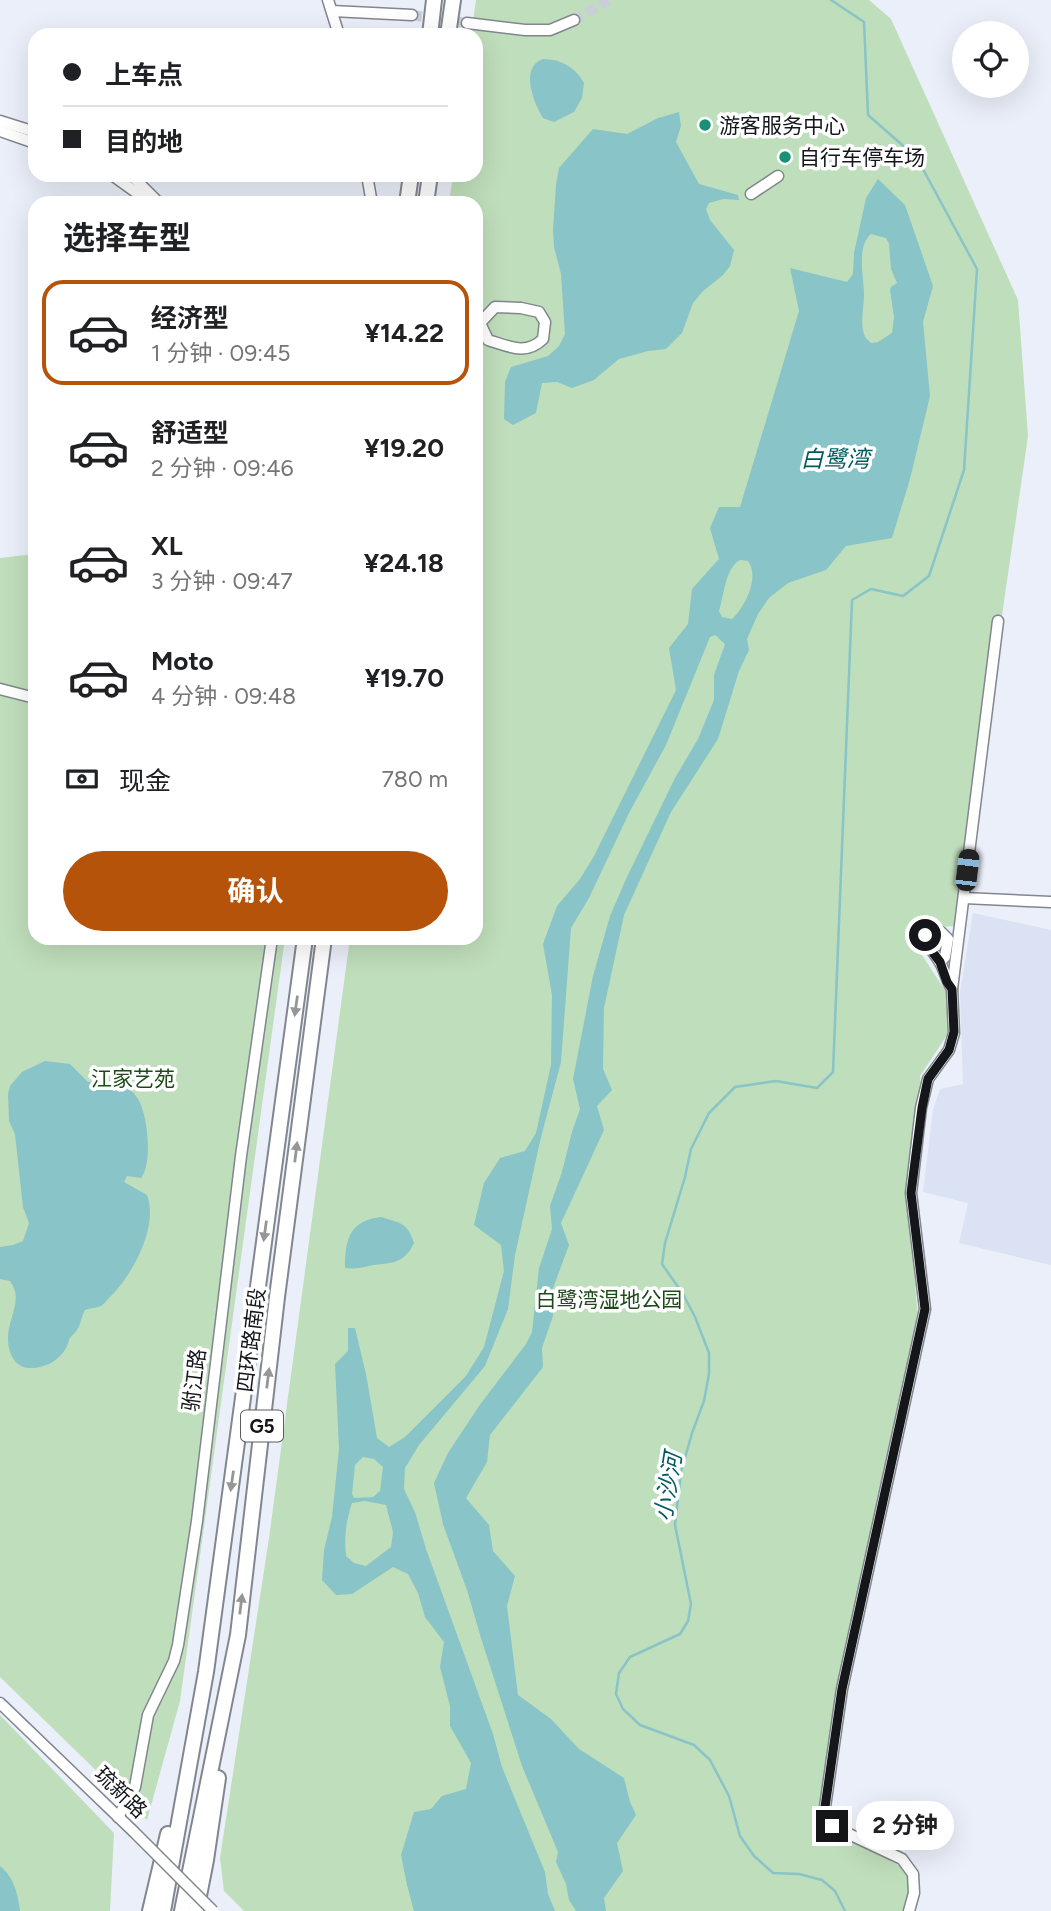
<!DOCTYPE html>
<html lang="zh">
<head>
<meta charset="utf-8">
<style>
  body { margin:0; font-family:Figtree,"Noto Sans SC",sans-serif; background:#f6f6f6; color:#202124; height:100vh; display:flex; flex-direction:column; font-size:26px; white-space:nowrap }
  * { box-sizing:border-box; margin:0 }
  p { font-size:23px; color:#757577 }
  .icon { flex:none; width:38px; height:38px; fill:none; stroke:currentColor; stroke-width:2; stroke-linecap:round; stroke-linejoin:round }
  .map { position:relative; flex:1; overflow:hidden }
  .panel { position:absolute; left:28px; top:196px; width:455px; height:749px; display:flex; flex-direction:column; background:#fff; border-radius:21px; box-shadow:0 7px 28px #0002 }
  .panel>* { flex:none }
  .banner { position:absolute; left:28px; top:28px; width:455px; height:154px; border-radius:21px; box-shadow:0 7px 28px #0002; display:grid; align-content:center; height:154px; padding:0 35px; background:#fff }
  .fabs { position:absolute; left:952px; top:21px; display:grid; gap:14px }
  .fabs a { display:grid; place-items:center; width:77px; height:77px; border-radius:50%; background:#fff; box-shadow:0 7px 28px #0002; font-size:35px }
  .end { position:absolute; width:32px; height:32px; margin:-16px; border:9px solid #15161a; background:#fff; box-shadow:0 0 0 4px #fff }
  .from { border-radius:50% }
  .bubble { position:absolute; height:49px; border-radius:24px; background:#fff; box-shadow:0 7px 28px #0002; font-size:23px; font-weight:700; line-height:49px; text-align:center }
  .car { position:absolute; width:21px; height:42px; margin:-21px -10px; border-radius:9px; box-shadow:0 0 5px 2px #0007; background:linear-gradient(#222 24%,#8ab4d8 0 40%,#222 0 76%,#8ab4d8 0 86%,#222 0) }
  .banner b { display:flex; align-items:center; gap:24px; height:66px; font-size:26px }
  .banner b+b { border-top:2px solid #e0e0e0 }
  .banner i { width:18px; height:18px; background:#202124 }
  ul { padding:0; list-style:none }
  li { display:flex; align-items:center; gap:21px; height:105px; margin:0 14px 10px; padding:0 21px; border:4px solid transparent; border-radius:21px }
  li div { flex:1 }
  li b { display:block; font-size:26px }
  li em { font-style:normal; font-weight:700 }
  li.selected { border-color:#b45309 }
  li>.icon { width:63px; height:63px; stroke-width:1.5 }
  h2 { padding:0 35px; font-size:32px; line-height:84px }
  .pay { display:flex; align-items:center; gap:18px; height:77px; padding:0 35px; font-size:26px }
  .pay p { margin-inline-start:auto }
  .button { display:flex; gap:14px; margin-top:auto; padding:14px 35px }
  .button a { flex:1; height:80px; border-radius:42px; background:#b45309; color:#fff; font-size:28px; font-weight:700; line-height:80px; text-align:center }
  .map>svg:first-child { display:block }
</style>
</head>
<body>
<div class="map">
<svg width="1051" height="1911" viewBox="0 0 1051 1911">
  <rect width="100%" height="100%" fill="#eaeff9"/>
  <polygon fill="#dbe2f3" points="973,913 1051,930 1051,1265 959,1243 968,1203 923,1192 933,1110 940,1089 963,1084 960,992"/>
  <g fill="#bfdebb">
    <polygon points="476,0 869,0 891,19 1018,300 1028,436 957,926 905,929 948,995 949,1032 920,1076 921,1092 907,1191 918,1318 838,1689 819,1824 906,1869 912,1890 906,1911 244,1911 224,1891 220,1858 269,1538 350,938 476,938 476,203 449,203 453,175 476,175 476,35 471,35"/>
    <polygon points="35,554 35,938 285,938 180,1701 147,1820 0,1677 0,558"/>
    <polygon points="0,1715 114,1833 110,1911 0,1911"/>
  </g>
  <g fill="#89c4c8" fill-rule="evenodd">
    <path d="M543,59C561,59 575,67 584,83L582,98L574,112L554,122L543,118C534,104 519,67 543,59Z"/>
    <polygon points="679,112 681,126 676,142 699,184 738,195 739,200 723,199 709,203 706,209 710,220 734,250 730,266 723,275 703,291 693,303 682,333 666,349 648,351 619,359 594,380 572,388 557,382 542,383 536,413 513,425 504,419 505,382 511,367 548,356 559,346 565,334 561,274 554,247 553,230 556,185 559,168 593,129 627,134 658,118"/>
    <path d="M878,179L905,205L933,286L923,322L930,396L910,479L892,538L846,546L826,570L788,583L769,598L758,614L747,639L749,650L739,671L718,739L671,812L624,915L604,1008L603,1069L612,1090L597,1106L604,1130L561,1223L569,1245L552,1291L553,1316L542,1348L543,1367L490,1435L487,1462L466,1498L489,1525L493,1551L515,1576L507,1606L518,1695L551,1719L579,1749L624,1778L630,1802L636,1815L617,1843L623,1871L604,1898L606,1911H576L569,1900L566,1884L556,1862L558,1852L522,1766L481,1638L468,1593L443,1524L434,1483L448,1453L479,1406L526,1344L532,1332L539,1268L552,1229L550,1206L562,1172L572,1132L580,1109L573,1079L593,976L610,916L626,879L675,778L698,739L714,700V675L725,644L715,635L710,637L666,745L629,813L589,898L571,928L561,1062L541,1137L515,1255L508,1309L485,1366L419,1445L405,1468L404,1489L415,1512L426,1549L493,1734L502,1767L545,1872L548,1894L555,1911H414L407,1885L401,1855L414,1812L431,1809L442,1796L466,1789L471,1763L450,1726V1706L440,1667L444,1642L425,1617L418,1593L408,1574L393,1567L352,1594L336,1595L322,1580L324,1550L332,1517L339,1449L335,1364L348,1351V1328H355L366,1374L377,1438L389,1447L405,1437L466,1376L484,1347L504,1271L501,1245L474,1225L484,1183L500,1158L525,1151L536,1133L551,1065L552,995L543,944L557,906L580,879L594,856L676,690L669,648L688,624L692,589L719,559L710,528L719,507H740L799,311L790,268L847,282L853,274L854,253L866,198ZM871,234L886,238L889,244L891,269L897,283L891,287L890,290L894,317L892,333L878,342L871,343C867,339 866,339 864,334C860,322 864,307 864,294C864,278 856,246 871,234ZM740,560L748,561C760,577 745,607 732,619L722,617L719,611C724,596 725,568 740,560ZM363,1457L374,1459L383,1467L380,1491L373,1497L354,1498L352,1494L355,1465ZM365,1501L386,1505L393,1532L391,1547L366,1566L354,1563L346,1556C344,1537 346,1521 352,1503Z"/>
    <path d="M45,1061L70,1064L88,1082C102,1082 114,1078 126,1086C133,1091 140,1100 142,1108C148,1125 152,1164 141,1178L127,1176L124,1182L147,1195C159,1227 132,1276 109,1298C106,1301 104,1304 101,1306C96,1308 90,1308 85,1310C81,1317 81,1324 77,1330C75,1333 72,1335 70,1338C68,1341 68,1345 66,1348C59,1361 45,1368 30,1368C14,1368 8,1352 8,1338C8,1318 24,1299 10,1281L0,1279V1247L13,1245L23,1241L29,1223L23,1207L15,1134L9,1121L8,1094L10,1086L22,1072Z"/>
    <path d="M381,1217C400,1223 408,1223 414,1243C403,1266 390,1262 369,1266C360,1268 355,1269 345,1268C345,1238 350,1221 381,1217Z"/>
    <path d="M0,1866C14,1877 18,1895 20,1911H0Z"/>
  </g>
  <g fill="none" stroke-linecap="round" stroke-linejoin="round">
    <polyline stroke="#89c4c8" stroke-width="2.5" points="831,0 864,22 868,115 917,158 977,269 964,470 929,576 903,596 871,589 852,600 833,1072 817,1088 776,1081 735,1087 709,1113 691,1149 685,1177 665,1243 662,1264 683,1294 695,1317 709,1353 709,1374 704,1401 692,1433 681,1472 675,1525 691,1604 688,1621 680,1634 630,1657 619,1673 616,1694 623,1709 640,1725 694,1745 710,1760 729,1796 740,1836 754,1856 773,1873 799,1874 822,1880 835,1891 845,1911"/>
    <g stroke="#caced8" stroke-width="10" stroke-dasharray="10 5" stroke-linecap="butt">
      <polyline points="412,15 467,23"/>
      <polyline points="574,20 609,0"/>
    </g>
    <defs>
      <g id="minor">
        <polyline points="328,0 339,35"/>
        <polyline points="332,11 412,15"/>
        <polyline points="467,23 525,30 550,30 574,20"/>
        <polyline points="0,121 35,132"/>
        <polyline points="0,131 35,143"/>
        <polyline points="112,175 137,193 146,203"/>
        <polyline points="131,175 159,203"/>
        <polyline points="367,175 371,198 370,203"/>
        <polyline points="751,194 778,176"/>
        <path d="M495,307L521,308L539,312L545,322L543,339C526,356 508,346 488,340L480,323Z"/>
        <polyline points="0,689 35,698"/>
        <polyline points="964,898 1051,902"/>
        <path d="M940,962L945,957L948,939L941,932L925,935C928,949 933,950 939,961C945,970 946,980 952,989"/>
        <polyline points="0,1703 133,1831"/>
        <polyline points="118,1817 135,1787 148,1715 174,1661 178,1645 197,1521 241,1156 272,938"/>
        <polyline points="909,1911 914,1893 913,1874 902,1859 832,1826 824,1814 842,1689 925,1309 911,1193 921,1108 928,1079 949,1050 954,1033 952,989 998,621"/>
      </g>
      <g id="highway">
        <polyline points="430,35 434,0"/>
        <polyline points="448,35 453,0"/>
        <polyline points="407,203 411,175"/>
        <polyline points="426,203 430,175"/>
        <polyline points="150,1911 168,1834"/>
        <polyline points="163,1911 206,1672 305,938"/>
        <polyline points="182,1911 238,1635 277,1297 324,938"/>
        <polyline points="196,1911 206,1860 218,1778"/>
      </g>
    </defs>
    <use href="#minor" stroke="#82868e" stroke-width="13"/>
    <use href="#highway" stroke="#82868e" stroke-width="18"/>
    <use href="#minor" stroke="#fff" stroke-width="10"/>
    <use href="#highway" stroke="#fff" stroke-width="14"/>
    <defs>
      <polyline id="minor-bridge" points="133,1831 213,1911"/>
    </defs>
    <use href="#minor-bridge" stroke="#82868e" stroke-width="13" stroke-linecap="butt"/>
    <use href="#minor-bridge" stroke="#fff" stroke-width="10"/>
  </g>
  <defs><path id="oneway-solid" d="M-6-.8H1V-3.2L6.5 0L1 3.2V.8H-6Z" transform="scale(1.75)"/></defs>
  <g fill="#969698">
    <use href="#oneway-solid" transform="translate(296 1006) rotate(98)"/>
    <use href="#oneway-solid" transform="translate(296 1152) rotate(-83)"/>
    <use href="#oneway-solid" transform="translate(265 1231) rotate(98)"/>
    <use href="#oneway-solid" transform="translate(268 1378) rotate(-83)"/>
    <use href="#oneway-solid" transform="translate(232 1481) rotate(98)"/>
    <use href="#oneway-solid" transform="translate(241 1604) rotate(-83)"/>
  </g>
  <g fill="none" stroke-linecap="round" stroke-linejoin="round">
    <polyline stroke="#15161a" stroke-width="9" points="832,1826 824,1814 842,1689 925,1309 911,1193 922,1108 928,1079 949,1050 954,1032 952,989 947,982 940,962 928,946 925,935"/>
  </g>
  <g fill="#189175" stroke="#fff" stroke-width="2.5">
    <circle cx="705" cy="125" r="7"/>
    <circle cx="785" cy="157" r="7"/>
  </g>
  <g text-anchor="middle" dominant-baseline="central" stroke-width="7" stroke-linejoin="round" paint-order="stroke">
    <rect fill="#fff" stroke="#5b5c5f" stroke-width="2" x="241" y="1410.5" width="42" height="31" rx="5"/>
    <g font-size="19" font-weight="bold" fill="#15161a">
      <text x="262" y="1426">G5</text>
    </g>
    <g font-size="21" fill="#15161a" stroke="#fff" text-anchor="start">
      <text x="719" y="125">游客服务中心</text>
      <text x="799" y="157">自行车停车场</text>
    </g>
    <g font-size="21" fill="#1e4a1a" stroke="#fff">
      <text x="133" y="1078">江家艺苑</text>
      <text x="609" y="1299">白鹭湾湿地公园</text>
    </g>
    <g font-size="21" fill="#15161a" stroke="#fff">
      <text transform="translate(251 1340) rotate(-83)">四环路南段</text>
      <text transform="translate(194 1380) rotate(-83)">驸江路</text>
      <text transform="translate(121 1792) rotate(44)">琉新路</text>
    </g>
    <g font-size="23" font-style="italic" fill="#005a5f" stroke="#fff">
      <text x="835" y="459">白鹭湾</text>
      <text transform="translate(668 1487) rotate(-81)">小沙河</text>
    </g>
  </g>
</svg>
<div class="fabs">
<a><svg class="icon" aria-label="locate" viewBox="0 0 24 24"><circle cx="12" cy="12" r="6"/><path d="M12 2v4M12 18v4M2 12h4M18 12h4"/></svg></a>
</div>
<i class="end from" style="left:925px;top:935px"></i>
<i class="end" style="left:832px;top:1826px"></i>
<div class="bubble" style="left:856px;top:1801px;width:98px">2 分钟</div>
<i class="car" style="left:967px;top:870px;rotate:7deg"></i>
<div class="banner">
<b><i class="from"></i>上车点</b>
<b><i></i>目的地</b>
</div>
<section class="panel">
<h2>选择车型</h2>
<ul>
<li class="selected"><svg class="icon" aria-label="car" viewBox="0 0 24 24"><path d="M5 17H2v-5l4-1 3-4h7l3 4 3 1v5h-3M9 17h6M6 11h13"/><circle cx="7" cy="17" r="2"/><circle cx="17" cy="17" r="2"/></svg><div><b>经济型</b><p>1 分钟 · 09:45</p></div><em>¥14.22</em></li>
<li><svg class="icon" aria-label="car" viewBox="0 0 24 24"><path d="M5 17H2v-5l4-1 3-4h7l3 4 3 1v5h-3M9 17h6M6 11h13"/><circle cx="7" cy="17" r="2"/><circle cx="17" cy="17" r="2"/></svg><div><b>舒适型</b><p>2 分钟 · 09:46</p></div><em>¥19.20</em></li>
<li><svg class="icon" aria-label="car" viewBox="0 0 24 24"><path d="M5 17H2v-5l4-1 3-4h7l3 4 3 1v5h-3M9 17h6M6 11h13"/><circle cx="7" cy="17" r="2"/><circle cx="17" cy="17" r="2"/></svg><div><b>XL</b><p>3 分钟 · 09:47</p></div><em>¥24.18</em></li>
<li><svg class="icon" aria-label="car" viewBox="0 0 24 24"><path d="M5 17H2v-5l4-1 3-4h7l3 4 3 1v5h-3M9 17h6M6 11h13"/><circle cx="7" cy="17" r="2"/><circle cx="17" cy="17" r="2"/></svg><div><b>Moto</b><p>4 分钟 · 09:48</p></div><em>¥19.70</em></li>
</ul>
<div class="pay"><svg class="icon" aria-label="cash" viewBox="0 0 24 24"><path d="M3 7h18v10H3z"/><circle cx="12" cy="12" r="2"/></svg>现金<p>780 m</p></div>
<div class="button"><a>确认</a></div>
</section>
</div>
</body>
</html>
